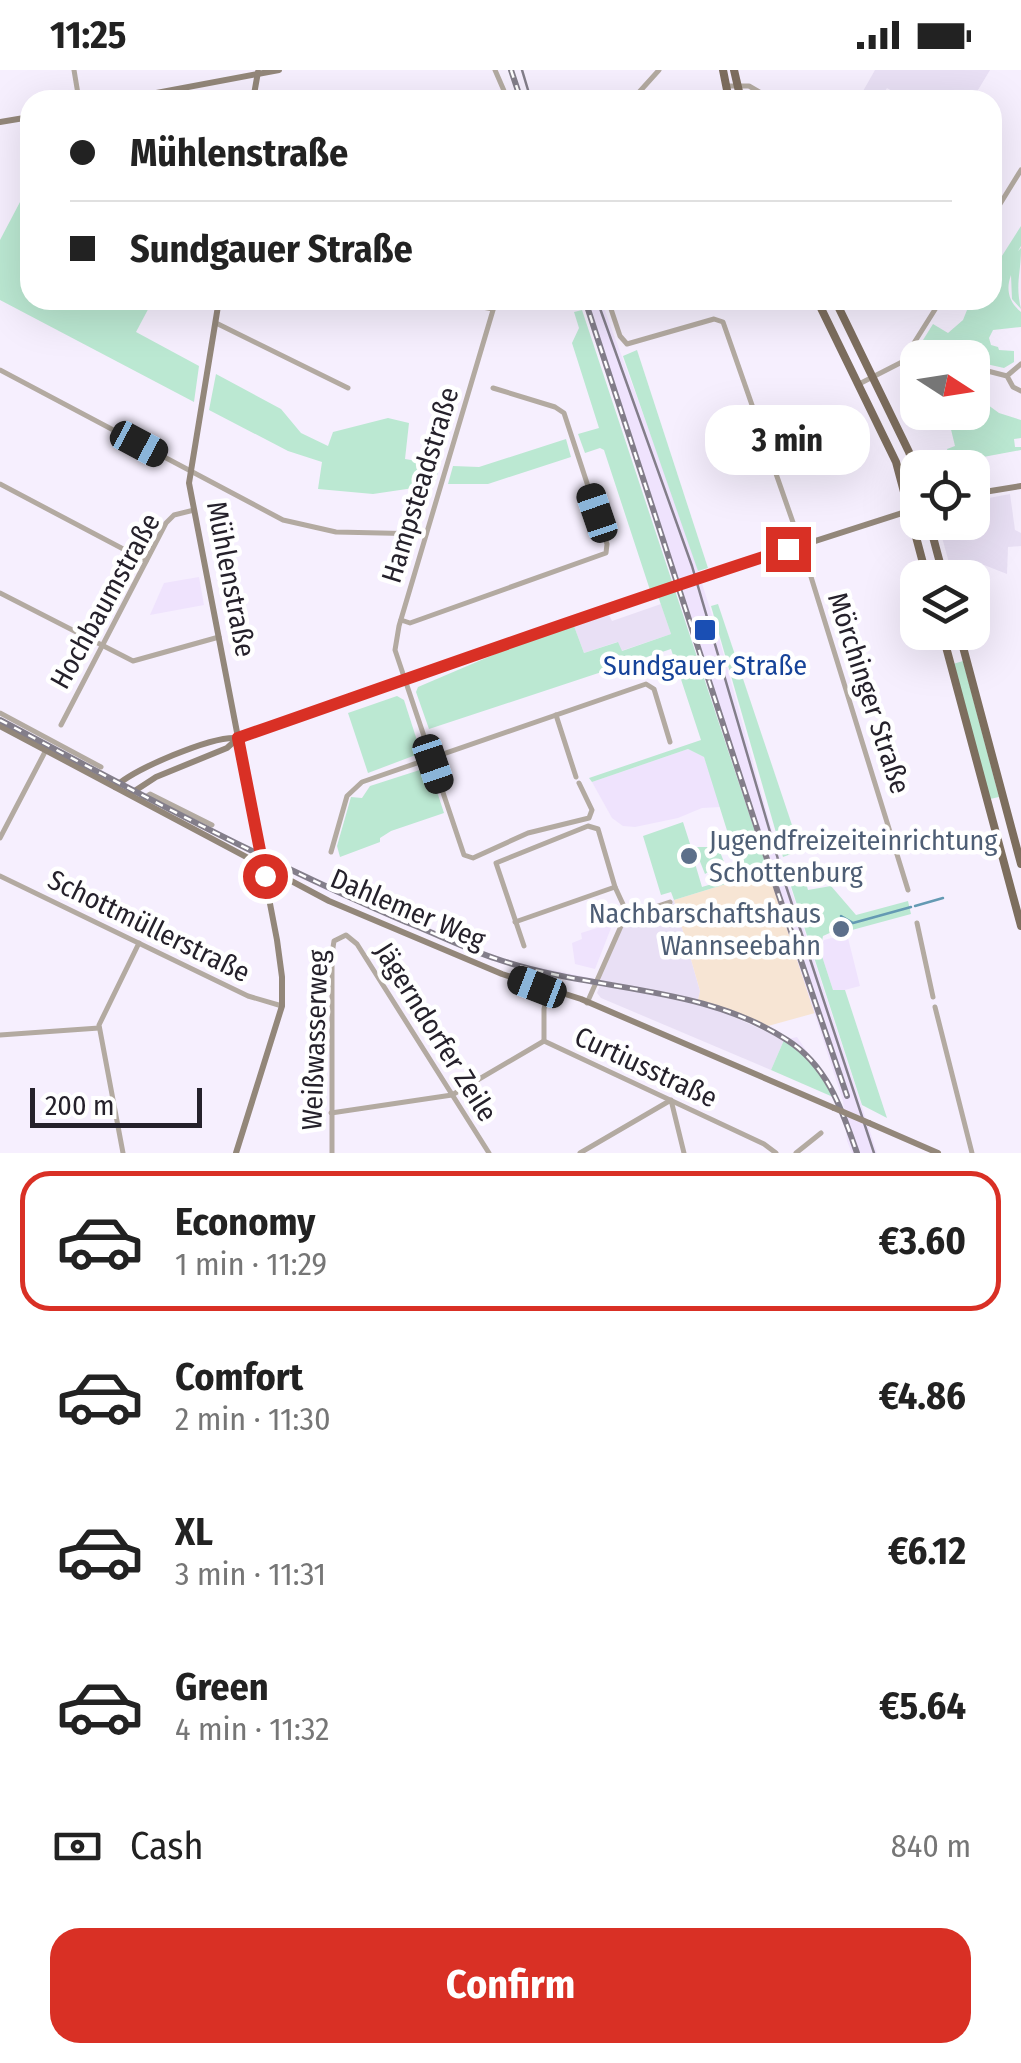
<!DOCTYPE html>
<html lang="en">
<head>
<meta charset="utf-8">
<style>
  body { margin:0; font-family:"Fira Sans Condensed",sans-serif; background:#f2f2f2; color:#222; height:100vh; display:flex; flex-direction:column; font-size:38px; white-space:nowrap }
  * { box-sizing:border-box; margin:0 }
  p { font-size:32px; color:#767676 }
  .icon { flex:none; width:55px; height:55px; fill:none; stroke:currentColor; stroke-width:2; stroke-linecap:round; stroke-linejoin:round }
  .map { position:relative; height:1083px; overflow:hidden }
  .side { display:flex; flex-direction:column; background:#fff; flex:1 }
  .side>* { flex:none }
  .guide { position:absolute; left:20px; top:20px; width:982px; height:220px; border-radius:30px; box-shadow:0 10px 40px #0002; display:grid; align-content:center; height:220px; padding:0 50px; background:#fff }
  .needle { width:65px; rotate:102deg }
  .buttons { position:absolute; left:900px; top:270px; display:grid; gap:20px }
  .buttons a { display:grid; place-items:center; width:90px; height:90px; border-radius:20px; background:#fff; box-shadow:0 10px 40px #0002; font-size:50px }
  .scale { position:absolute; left:30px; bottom:25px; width:172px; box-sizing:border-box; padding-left:10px; border:5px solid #25212b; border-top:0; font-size:28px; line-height:35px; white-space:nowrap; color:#25212b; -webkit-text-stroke:8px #fff; paint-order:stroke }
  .end { position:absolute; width:45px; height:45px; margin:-22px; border:12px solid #d93025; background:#fff; box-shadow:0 0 0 5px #fff }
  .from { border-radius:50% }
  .bubble { position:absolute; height:70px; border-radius:30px; background:#fff; box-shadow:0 10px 40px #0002; font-size:32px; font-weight:700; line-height:70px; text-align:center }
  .car { position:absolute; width:30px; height:60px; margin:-30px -15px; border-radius:12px; box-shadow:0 0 8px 2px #0007; background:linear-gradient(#222 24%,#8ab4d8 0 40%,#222 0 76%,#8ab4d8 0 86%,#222 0) }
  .guide b { display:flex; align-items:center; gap:35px; height:95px; font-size:38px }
  .guide b+b { border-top:2px solid #e0e0e0 }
  .guide i { width:25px; height:25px; background:#222 }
  ul { padding:18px 0 0; list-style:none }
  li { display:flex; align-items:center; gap:30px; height:140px; margin:0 20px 15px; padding:0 30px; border:5px solid transparent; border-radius:30px }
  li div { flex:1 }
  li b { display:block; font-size:38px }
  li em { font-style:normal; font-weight:700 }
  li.current { border-color:#d93025 }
  li>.icon { width:90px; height:90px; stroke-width:1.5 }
  .pay { display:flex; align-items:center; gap:25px; height:110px; padding:0 50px; font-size:38px }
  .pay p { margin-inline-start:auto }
  .action { display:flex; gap:20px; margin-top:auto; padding:20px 50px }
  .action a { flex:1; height:115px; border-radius:30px; background:#d93025; color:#fff; font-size:40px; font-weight:700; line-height:115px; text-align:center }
  .status { display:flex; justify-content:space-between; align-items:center; height:70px; padding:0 50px; background:#fff; direction:ltr }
  .status svg { height:28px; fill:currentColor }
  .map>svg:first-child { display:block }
</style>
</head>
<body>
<div class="status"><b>11:25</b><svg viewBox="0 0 49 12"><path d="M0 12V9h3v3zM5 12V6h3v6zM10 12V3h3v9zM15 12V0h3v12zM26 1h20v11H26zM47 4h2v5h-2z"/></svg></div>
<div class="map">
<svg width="1021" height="1083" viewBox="0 0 1021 1083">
  <rect width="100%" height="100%" fill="#f6effe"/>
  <g fill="#e9e0f5">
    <polygon points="875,0 990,0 972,30 907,30 887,18 879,30 858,30"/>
    <polygon points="1010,424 1015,460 1021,463 1021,476 1008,477 1007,504 979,493 951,500 938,453 972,452 973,431"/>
    <polygon points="661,534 671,564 621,581 617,572 584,583 574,556 609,545 612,551"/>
    <polygon points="674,830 700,921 698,930 597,910 625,847"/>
    <polygon points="601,913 719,940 784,970 771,1000 601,928 597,923"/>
  </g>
  <polygon fill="#f7e5d4" points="768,801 815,943 768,956 698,930 700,921 674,830"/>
  <g fill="#efe3fd">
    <polygon points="582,230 601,230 681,447 718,564 772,761 877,1083 852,1083 847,1071 843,1031"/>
    <polygon points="199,507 204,535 150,545 164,513"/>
    <polygon points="688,679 704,687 721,737 702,738 678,748 635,757 623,756 612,748 592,712"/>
    <polygon points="321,813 502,890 698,930 745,946 788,969 797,967 840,1030 833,1027 827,1012 798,979 778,965 737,947 704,936 501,892 318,817"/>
    <polygon points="613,853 595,899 575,894 572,873 582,869 581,863"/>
    <polygon points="843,865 848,868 860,916 837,922 833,920 820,880 824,870"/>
  </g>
  <g fill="#bbe8d2">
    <polygon points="30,113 30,230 153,230 136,262 199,296 194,332 0,230 0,170"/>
    <path d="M1021,156V176L1018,181L1021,178C1021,204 1015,214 1021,239L1012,229L1011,205C1005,221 1010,233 1021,242V257L993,260L989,268L991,275L998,277L999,280L1014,281V292L1004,298L973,291L974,285L973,289L922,287L923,270L933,254L948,263L963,250L971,230H992L993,200Z"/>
    <polygon points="582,240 768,801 674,830 671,822 661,825 643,766 683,752 691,777 718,777 724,792 705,804 699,789 694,790 702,817 735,807 740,802 704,687 688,679 592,712 589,708 701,670 671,579 429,659 416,622 418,617 521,573 574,556 584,583 618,572 622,581 671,564 659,529 650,520 604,380 600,378 585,383 578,364 599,358 572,273 579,258 574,242"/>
    <polygon points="637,280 708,498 698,501 623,286"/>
    <polygon points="216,304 281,339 301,363 328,376 333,362 388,348 409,353 405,389 440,395 434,415 373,424 318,419 322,392 288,381 209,340"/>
    <polygon points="973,324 999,343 1021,350 1021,368 1014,369 1015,377 1021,377 1021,380 951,393 947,379 955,376 947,343 972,342"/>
    <polygon points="566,369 571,387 488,414 448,414 453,396 479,397"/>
    <polygon points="718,534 799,776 799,781 783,787 711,536"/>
    <polygon points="963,591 999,727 990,729 953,594"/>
    <polygon points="397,626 404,630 421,683 368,703 348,643"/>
    <polygon points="429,697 444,743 391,761 380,768 380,772 340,787 337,776 351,727 362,728 370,716"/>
    <polygon points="801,796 808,820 831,816 856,845 908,831 911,844 852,860 847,858 843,848 832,851 834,861 823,866 820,880 833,920 845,920 887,1048 862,1035 786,801"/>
    <polygon points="784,970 812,992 833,1027 771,1000"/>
  </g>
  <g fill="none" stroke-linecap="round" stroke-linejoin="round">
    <g stroke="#649ab3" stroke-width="2.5">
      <polyline points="915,836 943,828"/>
      <polyline points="841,846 853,853 911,837"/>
    </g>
    <g stroke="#b3aaa1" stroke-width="5">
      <polyline points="74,0 79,30"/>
      <polyline points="495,0 508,30"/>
      <polyline points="726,16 749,16 773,30"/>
      <polyline points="632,30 659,0"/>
      <polyline points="992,147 1021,100"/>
      <polyline points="445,230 493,239"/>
      <polyline points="496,230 399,556 395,580 464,785 473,788 528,763 589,748 592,740 579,713"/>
      <polyline points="608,230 620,266 627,274 714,249 723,252 803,481 908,820"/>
      <polyline points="216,253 348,318"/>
      <polyline points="907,286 918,292"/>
      <polyline points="972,297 1007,306 1013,317 1021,321"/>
      <polyline points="0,300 283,450 336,462 426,464"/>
      <polyline points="1008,305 1021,294"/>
      <polyline points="859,314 902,292 941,230"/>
      <polyline points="0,414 146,491"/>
      <polyline points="0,523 133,591 219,567"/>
      <polyline points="401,550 410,553 606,483 607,474 564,343 555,337 493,318"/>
      <polyline points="0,643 101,697"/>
      <polyline points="556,645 576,707"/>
      <polyline points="61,655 166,453 174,445 194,440"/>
      <polyline points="141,730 150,724 212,755"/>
      <polyline points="0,768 46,680"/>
      <polyline points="331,782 347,726 362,712 646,614 654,619 670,672"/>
      <polyline points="0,806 248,926 282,936"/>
      <polyline points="515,852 615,817"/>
      <polyline points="917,853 933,927"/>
      <polyline points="524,876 496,793 588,756 598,759 615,817 628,845"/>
      <polyline points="548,921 544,939 544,971 764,1074 776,1083"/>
      <polyline points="587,933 625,847 670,832"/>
      <polyline points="935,937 972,1083"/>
      <polyline points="0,965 99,958"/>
      <polyline points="331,1043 452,1025 544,971"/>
      <polyline points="123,1083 99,955 139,873"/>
      <polyline points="332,1083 332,884 334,871 346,865 357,874 489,1083"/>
      <polyline points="580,1083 671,1030 684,1083"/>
      <polyline points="796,1083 821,1063"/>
    </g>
    <g stroke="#93877a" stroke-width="6">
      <polyline points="119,30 279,0"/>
      <polyline points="253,30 258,2"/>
      <polyline points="0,52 30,47"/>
      <polyline points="219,230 189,413 277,870 282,907 282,936 236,1083"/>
      <polyline points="972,424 1021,416"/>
      <polyline points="706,506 918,438"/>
      <polyline points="0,656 329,831 502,904 581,929 834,1038"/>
      <path d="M115,717C134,699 211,666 237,668"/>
      <path d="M130,724L156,707L227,678L238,668C379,620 518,567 659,521"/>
      <polyline points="869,1053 938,1083"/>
    </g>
    <g stroke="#7d6e5e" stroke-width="8">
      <polyline points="723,0 729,30"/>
      <polyline points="734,0 741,30"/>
      <polyline points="817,230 896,392 927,508"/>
      <polyline points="835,230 909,382 918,408"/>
      <polyline points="929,452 944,508"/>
      <polyline points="942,562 1021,856"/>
      <polyline points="959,562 1021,794"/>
    </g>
    <g stroke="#837e8a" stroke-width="2.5">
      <polyline points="522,0 531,30"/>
      <polyline points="597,230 692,496 785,813 874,1083"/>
    </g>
    <defs>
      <g id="rail">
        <polyline points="511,0 521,30"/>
        <polyline points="585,230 778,823 847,1026"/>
        <path d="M0,650C134,721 267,793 406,852C437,864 466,879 497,889C592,922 701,914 787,970C828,996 842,1040 857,1083"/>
      </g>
    </defs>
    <use href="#rail" stroke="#837e8a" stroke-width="6"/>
    <use href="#rail" stroke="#fff" stroke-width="2.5" stroke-dasharray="8" stroke-linecap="butt"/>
    <g stroke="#93877a" stroke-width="6">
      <polyline points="659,521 706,506"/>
      <polyline points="834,1038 869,1053"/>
    </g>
  </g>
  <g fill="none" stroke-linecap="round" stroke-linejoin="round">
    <path stroke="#d93025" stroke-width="12" d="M265,806L238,668C422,604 604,538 788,479"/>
  </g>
  <rect fill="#1a4fb4" stroke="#fff" stroke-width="4" x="693" y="548" width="24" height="24" rx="5"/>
  <g fill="#5c6f8a" stroke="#fff" stroke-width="4">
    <circle cx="689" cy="786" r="10"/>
    <circle cx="841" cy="859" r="10"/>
  </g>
  <g text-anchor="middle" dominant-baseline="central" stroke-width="9" stroke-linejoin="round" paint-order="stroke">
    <g font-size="28" fill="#25212b" stroke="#fff">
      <text transform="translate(420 415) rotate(-73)">Hampsteadstraße</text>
      <text transform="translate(231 509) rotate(79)">Mühlenstraße</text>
      <text transform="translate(105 531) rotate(-61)">Hochbaumstraße</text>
      <text transform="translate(869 623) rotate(72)">Mörchinger Straße</text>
      <text transform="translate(408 839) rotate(23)">Dahlemer Weg</text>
      <text transform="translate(149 856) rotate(26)">Schottmüllerstraße</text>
      <text transform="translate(436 962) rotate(58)">Jägerndorfer Zeile</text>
      <text transform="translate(315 970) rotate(-88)">Weißwasserweg</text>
      <text transform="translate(646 997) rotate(25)">Curtiusstraße</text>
    </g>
    <g font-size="28" fill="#164399" stroke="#fff">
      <text x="705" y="595">Sundgauer Straße</text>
    </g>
    <g font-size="28" fill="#4e5e75" stroke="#fff" text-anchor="start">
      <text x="709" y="770">Jugendfreizeiteinrichtung<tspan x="709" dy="32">Schottenburg</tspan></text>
      <text x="821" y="843" text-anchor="end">Nachbarschaftshaus<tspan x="821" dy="32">Wannseebahn</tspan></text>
    </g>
  </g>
</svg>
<div class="buttons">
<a><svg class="needle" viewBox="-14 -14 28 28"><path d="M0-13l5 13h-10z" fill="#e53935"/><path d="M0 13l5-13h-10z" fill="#767676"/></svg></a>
<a><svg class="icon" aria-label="locate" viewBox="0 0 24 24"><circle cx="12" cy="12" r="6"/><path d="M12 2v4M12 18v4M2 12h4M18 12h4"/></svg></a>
<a><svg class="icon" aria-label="layers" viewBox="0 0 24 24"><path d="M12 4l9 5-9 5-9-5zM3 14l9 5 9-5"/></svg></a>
</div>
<div class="scale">200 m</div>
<i class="end from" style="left:265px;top:806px"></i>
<i class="end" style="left:788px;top:479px"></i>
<div class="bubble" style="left:705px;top:335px;width:165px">3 min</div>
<i class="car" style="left:139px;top:374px;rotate:118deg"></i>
<i class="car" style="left:597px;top:443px;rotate:341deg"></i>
<i class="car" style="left:433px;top:694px;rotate:161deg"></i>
<i class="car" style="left:537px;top:917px;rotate:291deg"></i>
<div class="guide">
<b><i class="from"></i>Mühlenstraße</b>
<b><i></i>Sundgauer Straße</b>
</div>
</div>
<section class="side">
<ul>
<li class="current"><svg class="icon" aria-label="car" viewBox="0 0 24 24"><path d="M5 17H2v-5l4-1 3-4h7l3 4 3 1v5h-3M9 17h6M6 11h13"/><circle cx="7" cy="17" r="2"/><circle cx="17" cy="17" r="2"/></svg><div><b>Economy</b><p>1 min · 11:29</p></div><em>€3.60</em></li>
<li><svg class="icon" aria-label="car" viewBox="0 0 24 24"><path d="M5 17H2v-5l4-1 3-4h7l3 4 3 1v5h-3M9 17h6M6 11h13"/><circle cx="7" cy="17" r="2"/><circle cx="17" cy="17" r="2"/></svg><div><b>Comfort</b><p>2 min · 11:30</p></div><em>€4.86</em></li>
<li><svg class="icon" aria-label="car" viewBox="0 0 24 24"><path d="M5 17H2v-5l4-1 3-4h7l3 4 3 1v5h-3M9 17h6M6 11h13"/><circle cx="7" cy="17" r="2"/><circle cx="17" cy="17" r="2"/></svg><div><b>XL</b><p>3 min · 11:31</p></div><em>€6.12</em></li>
<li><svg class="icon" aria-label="car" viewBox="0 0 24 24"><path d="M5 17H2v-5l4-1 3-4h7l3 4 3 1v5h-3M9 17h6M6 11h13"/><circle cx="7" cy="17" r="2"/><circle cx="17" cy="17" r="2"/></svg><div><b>Green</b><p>4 min · 11:32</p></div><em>€5.64</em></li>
</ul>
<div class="pay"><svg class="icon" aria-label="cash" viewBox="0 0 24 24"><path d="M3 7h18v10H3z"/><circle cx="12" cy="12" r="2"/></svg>Cash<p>840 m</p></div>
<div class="action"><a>Confirm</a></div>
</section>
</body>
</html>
